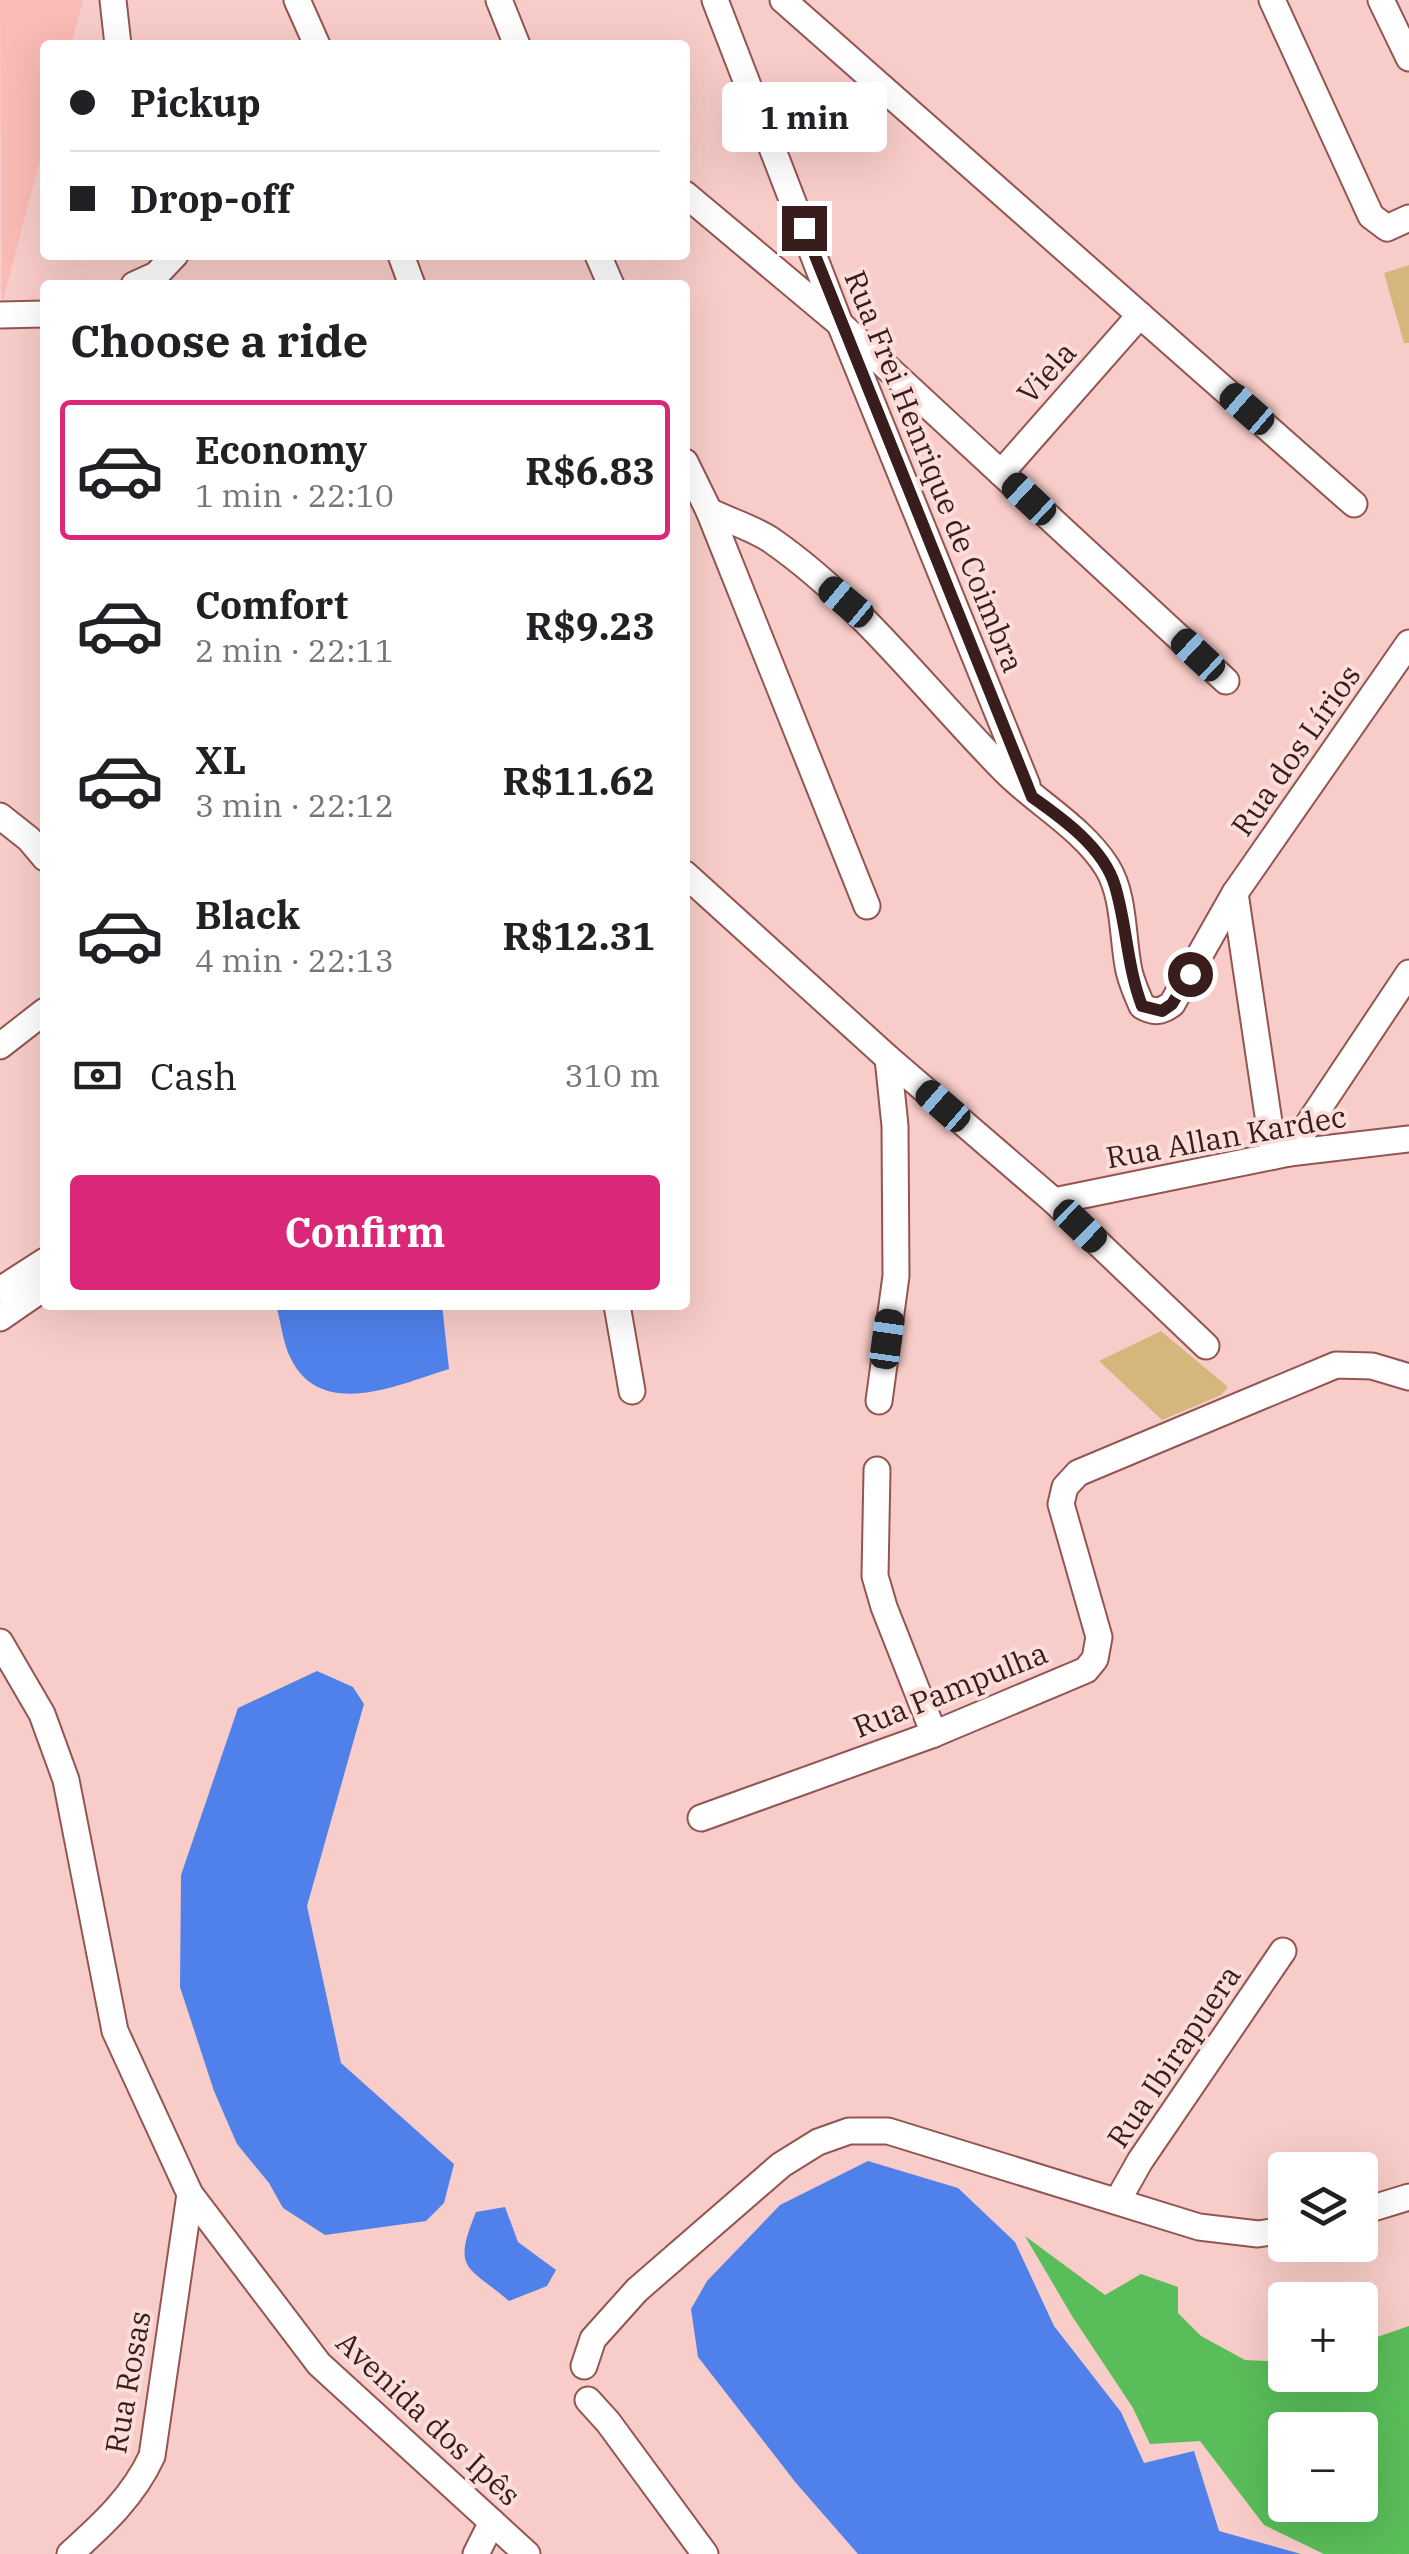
<!DOCTYPE html>
<html lang="en">
<head>
<meta charset="utf-8">
<style>
  body { margin:0; font-family:"IBM Plex Serif",serif; background:#f2f2f2; color:#202124; height:100vh; display:flex; flex-direction:column; font-size:38px; white-space:nowrap }
  * { box-sizing:border-box; margin:0 }
  p { font-size:32px; color:#757577 }
  .icon { flex:none; width:55px; height:55px; fill:none; stroke:currentColor; stroke-width:2; stroke-linecap:round; stroke-linejoin:round }
  .map { position:relative; flex:1; overflow:hidden }
  .panel { position:absolute; left:40px; top:280px; width:650px; height:1030px; display:flex; flex-direction:column; background:#fff; border-radius:10px; box-shadow:0 10px 40px #0002 }
  .panel>* { flex:none }
  .banner { position:absolute; left:40px; top:40px; width:650px; height:220px; border-radius:10px; box-shadow:0 10px 40px #0002; display:grid; align-content:center; height:220px; padding:0 30px; background:#fff }
  .tools { position:absolute; left:1268px; top:2152px; display:grid; gap:20px }
  .tools a { display:grid; place-items:center; width:110px; height:110px; border-radius:10px; background:#fff; box-shadow:0 10px 40px #0002; font-size:50px }
  .end { position:absolute; width:45px; height:45px; margin:-22px; border:12px solid #381d1c; background:#fff; box-shadow:0 0 0 5px #fff }
  .from { border-radius:50% }
  .bubble { position:absolute; height:70px; border-radius:10px; background:#fff; box-shadow:0 10px 40px #0002; font-size:32px; font-weight:700; line-height:70px; text-align:center }
  .car { position:absolute; width:30px; height:60px; margin:-30px -15px; border-radius:12px; box-shadow:0 0 8px 2px #0007; background:linear-gradient(#222 24%,#8ab4d8 0 40%,#222 0 76%,#8ab4d8 0 86%,#222 0) }
  .banner b { display:flex; align-items:center; gap:35px; height:95px; font-size:38px }
  .banner b+b { border-top:2px solid #e0e0e0 }
  .banner i { width:25px; height:25px; background:#202124 }
  ul { padding:0; list-style:none }
  li { display:flex; align-items:center; gap:30px; height:140px; margin:0 20px 15px; padding:0 10px; border:5px solid transparent; border-radius:10px }
  li div { flex:1 }
  li b { display:block; font-size:38px }
  li em { font-style:normal; font-weight:700 }
  li.current { border-color:#db2777 }
  li>.icon { width:90px; height:90px; stroke-width:1.5 }
  h2 { padding:0 30px; font-size:45px; line-height:120px }
  .pay { display:flex; align-items:center; gap:25px; height:110px; padding:0 30px; font-size:38px }
  .pay p { margin-inline-start:auto }
  .button { display:flex; gap:20px; margin-top:auto; padding:20px 30px }
  .button a { flex:1; height:115px; border-radius:10px; background:#db2777; color:#fff; font-size:40px; font-weight:700; line-height:115px; text-align:center }
  .map>svg:first-child { display:block }
</style>
</head>
<body>
<div class="map">
<svg width="1409" height="2554" viewBox="0 0 1409 2554">
  <rect width="100%" height="100%" fill="#f8ccc8"/>
  <polygon fill="#fabab5" points="0,0 83,0 71,45 45,45 45,141 2,304"/>
  <path fill="#59bd59" fill-rule="evenodd" d="M1025,2236L1105,2295L1141,2274L1178,2287V2313L1201,2336L1245,2360L1285,2362V2375H1360V2343L1409,2326V2554H1324L1264,2525L1200,2441L1150,2444L1133,2408L1072,2316ZM1285,2430H1360V2505H1285Z"/>
  <g fill="#5081eb">
    <path d="M276,1305H442L449,1369C400,1384 322,1421 291,1359C283,1344 281,1322 276,1305Z"/>
    <polygon points="317,1671 353,1687 364,1704 307,1906 341,2063 454,2164 444,2203 426,2221 325,2235 283,2208 269,2183 237,2144 214,2091 180,1987 181,1875 238,1708"/>
    <polygon points="868,2161 958,2188 1015,2242 1054,2326 1121,2412 1144,2463 1194,2451 1219,2531 1301,2554 858,2554 796,2483 698,2357 691,2309 707,2281 780,2205"/>
    <path d="M505,2207L518,2242L556,2270L547,2286L509,2301C467,2265 452,2271 476,2212Z"/>
  </g>
  <g fill="#d5b77d">
    <polygon points="1409,265 1409,343 1404,343 1384,273"/>
    <polygon points="1161,1331 1228,1387 1221,1395 1162,1420 1099,1361"/>
  </g>
  <g fill="none" stroke-linecap="round" stroke-linejoin="round">
    <defs>
      <g id="minor">
        <polyline points="113,0 118,45"/>
        <polyline points="297,0 317,45"/>
        <polyline points="499,0 517,45"/>
        <polyline points="715,0 840,324 1027,785"/>
        <polyline points="783,0 1354,504"/>
        <polyline points="1272,0 1371,216 1387,228 1409,218"/>
        <polyline points="1381,0 1409,58"/>
        <polyline points="685,194 840,324 1226,681"/>
        <polyline points="401,255 412,285"/>
        <polyline points="598,255 611,285"/>
        <polyline points="134,285 156,275 175,255"/>
        <polyline points="0,315 45,314"/>
        <polyline points="685,462 709,511 867,906"/>
        <polyline points="1001,473 1140,315"/>
        <path d="M709,511C729,521 753,528 771,540C863,604 930,696 1008,774C1040,805 1083,829 1107,867C1125,896 1122,938 1129,971C1132,983 1137,995 1142,1006C1154,1013 1161,1012 1172,1004L1235,893L1409,643"/>
        <polyline points="0,816 29,839 45,858"/>
        <polyline points="685,874 888,1058 1054,1201 1206,1346"/>
        <polyline points="1235,893 1274,1156"/>
        <polyline points="0,1046 45,1011"/>
        <polyline points="1289,1153 1409,973"/>
        <polyline points="1054,1201 1289,1153 1409,1139"/>
        <polyline points="0,1290 45,1261"/>
        <polyline points="617,1305 632,1391"/>
        <polyline points="0,1318 45,1287"/>
        <polyline points="879,1401 896,1276 895,1126 888,1058"/>
        <polyline points="877,1470 875,1576 884,1607 934,1734"/>
        <polyline points="0,1642 42,1714 66,1780 115,2031 190,2194 319,2364 527,2554"/>
        <polyline points="701,1818 934,1734 1086,1670 1095,1659 1099,1637 1061,1504 1065,1487 1078,1473 1336,1365 1372,1366 1409,1377"/>
        <polyline points="1118,2200 1140,2161 1283,1951"/>
        <polyline points="1360,2212 1409,2197"/>
        <polyline points="584,2366 593,2339 637,2290 781,2165 818,2142 849,2131 888,2131 1199,2227 1258,2234 1285,2230"/>
        <polyline points="588,2400 608,2422 705,2554"/>
        <path d="M70,2554C103,2524 133,2497 152,2456L190,2194"/>
        <polyline points="476,2554 492,2522"/>
      </g>
    </defs>
    <use href="#minor" stroke="#935552" stroke-width="29"/>
    <use href="#minor" stroke="#fff" stroke-width="25"/>
  </g>
  <g fill="none" stroke-linecap="round" stroke-linejoin="round">
    <path stroke="#381d1c" stroke-width="12" d="M804,228L1032,797C1062,818 1104,848 1115,886C1127,926 1127,967 1142,1006L1162,1011L1172,1004L1190,974"/>
  </g>
  <g text-anchor="middle" dominant-baseline="central" stroke-width="8" stroke-linejoin="round" paint-order="stroke">
    <g font-size="30" fill="#381d1c" stroke="#fbddda">
      <text transform="translate(1046 372) rotate(-48)">Viela</text>
      <text transform="translate(935 471) rotate(68)">Rua Frei Henrique de Coimbra</text>
      <text transform="translate(1295 750) rotate(-55)">Rua dos Lírios</text>
      <text transform="translate(1226 1136) rotate(-10)">Rua Allan Kardec</text>
      <text transform="translate(950 1689) rotate(-22)">Rua Pampulha</text>
      <text transform="translate(1173 2056) rotate(-56)">Rua Ibirapuera</text>
      <text transform="translate(127 2382) rotate(-80)">Rua Rosas</text>
      <text transform="translate(429 2418) rotate(43)">Avenida dos Ipês</text>
    </g>
  </g>
</svg>
<div class="tools">
<a><svg class="icon" aria-label="layers" viewBox="0 0 24 24"><path d="M12 4l9 5-9 5-9-5zM3 14l9 5 9-5"/></svg></a>
<a>+</a>
<a>−</a>
</div>
<i class="end from" style="left:1190px;top:974px"></i>
<i class="end" style="left:804px;top:228px"></i>
<div class="bubble" style="left:722px;top:82px;width:165px">1 min</div>
<i class="car" style="left:1247px;top:409px;rotate:311deg"></i>
<i class="car" style="left:1029px;top:499px;rotate:313deg"></i>
<i class="car" style="left:846px;top:602px;rotate:310deg"></i>
<i class="car" style="left:1198px;top:655px;rotate:313deg"></i>
<i class="car" style="left:943px;top:1106px;rotate:311deg"></i>
<i class="car" style="left:1080px;top:1226px;rotate:134deg"></i>
<i class="car" style="left:887px;top:1339px;rotate:8deg"></i>
<div class="banner">
<b><i class="from"></i>Pickup</b>
<b><i></i>Drop-off</b>
</div>
<section class="panel">
<h2>Choose a ride</h2>
<ul>
<li class="current"><svg class="icon" aria-label="car" viewBox="0 0 24 24"><path d="M5 17H2v-5l4-1 3-4h7l3 4 3 1v5h-3M9 17h6M6 11h13"/><circle cx="7" cy="17" r="2"/><circle cx="17" cy="17" r="2"/></svg><div><b>Economy</b><p>1 min · 22:10</p></div><em>R$6.83</em></li>
<li><svg class="icon" aria-label="car" viewBox="0 0 24 24"><path d="M5 17H2v-5l4-1 3-4h7l3 4 3 1v5h-3M9 17h6M6 11h13"/><circle cx="7" cy="17" r="2"/><circle cx="17" cy="17" r="2"/></svg><div><b>Comfort</b><p>2 min · 22:11</p></div><em>R$9.23</em></li>
<li><svg class="icon" aria-label="car" viewBox="0 0 24 24"><path d="M5 17H2v-5l4-1 3-4h7l3 4 3 1v5h-3M9 17h6M6 11h13"/><circle cx="7" cy="17" r="2"/><circle cx="17" cy="17" r="2"/></svg><div><b>XL</b><p>3 min · 22:12</p></div><em>R$11.62</em></li>
<li><svg class="icon" aria-label="car" viewBox="0 0 24 24"><path d="M5 17H2v-5l4-1 3-4h7l3 4 3 1v5h-3M9 17h6M6 11h13"/><circle cx="7" cy="17" r="2"/><circle cx="17" cy="17" r="2"/></svg><div><b>Black</b><p>4 min · 22:13</p></div><em>R$12.31</em></li>
</ul>
<div class="pay"><svg class="icon" aria-label="cash" viewBox="0 0 24 24"><path d="M3 7h18v10H3z"/><circle cx="12" cy="12" r="2"/></svg>Cash<p>310 m</p></div>
<div class="button"><a>Confirm</a></div>
</section>
</div>
</body>
</html>
